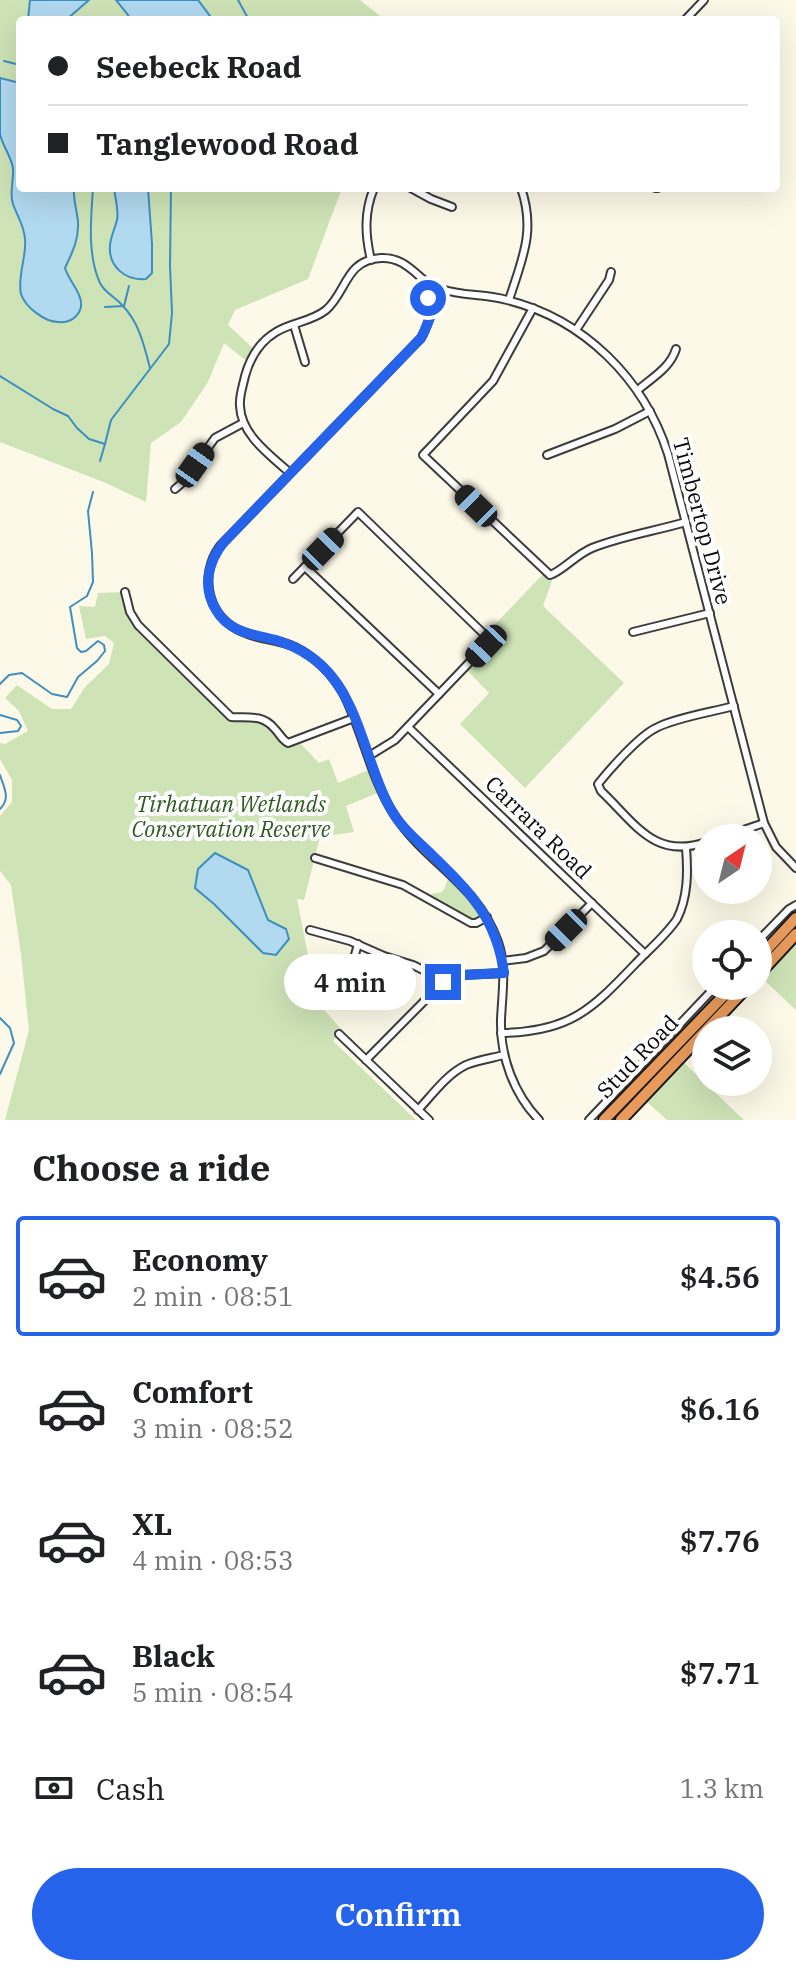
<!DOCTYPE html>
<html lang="en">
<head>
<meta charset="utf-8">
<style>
  body { margin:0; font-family:"IBM Plex Serif",serif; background:#f2f2f2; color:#202124; height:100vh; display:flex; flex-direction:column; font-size:30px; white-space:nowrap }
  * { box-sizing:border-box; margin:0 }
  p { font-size:26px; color:#757577 }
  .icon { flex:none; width:44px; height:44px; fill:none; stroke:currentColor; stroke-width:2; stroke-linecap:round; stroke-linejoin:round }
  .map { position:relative; height:1120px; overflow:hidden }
  .panel { display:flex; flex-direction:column; background:#fff; flex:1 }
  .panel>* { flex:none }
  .banner { position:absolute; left:16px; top:16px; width:764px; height:176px; border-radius:8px; box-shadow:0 8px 32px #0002; display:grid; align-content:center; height:176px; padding:0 32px; background:#fff }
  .needle { width:52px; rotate:35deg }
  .fabs { position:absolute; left:692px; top:824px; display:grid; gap:16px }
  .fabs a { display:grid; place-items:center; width:80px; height:80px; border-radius:50%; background:#fff; box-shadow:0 8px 32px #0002; font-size:40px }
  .end { position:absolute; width:36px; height:36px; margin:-18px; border:10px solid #2563eb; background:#fff; box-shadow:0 0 0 4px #fff }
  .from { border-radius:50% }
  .bubble { position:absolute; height:56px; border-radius:28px; background:#fff; box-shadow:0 8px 32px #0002; font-size:26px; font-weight:600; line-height:56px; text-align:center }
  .car { position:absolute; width:24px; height:48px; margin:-24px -12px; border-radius:10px; box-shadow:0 0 6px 2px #0007; background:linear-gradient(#222 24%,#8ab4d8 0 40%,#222 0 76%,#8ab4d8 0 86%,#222 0) }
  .banner b { display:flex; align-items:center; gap:28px; height:76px; font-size:30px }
  .banner b+b { border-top:2px solid #e0e0e0 }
  .banner i { width:20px; height:20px; background:#202124 }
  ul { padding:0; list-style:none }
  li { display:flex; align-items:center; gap:24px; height:120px; margin:0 16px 12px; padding:0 16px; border:4px solid transparent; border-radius:8px }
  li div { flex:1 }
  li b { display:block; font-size:30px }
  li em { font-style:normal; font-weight:600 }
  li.selected { border-color:#2563eb }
  li>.icon { width:72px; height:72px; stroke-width:1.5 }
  h2 { padding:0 32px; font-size:36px; line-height:96px }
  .pay { display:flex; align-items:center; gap:20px; height:88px; padding:0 32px; font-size:30px }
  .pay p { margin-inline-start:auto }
  .cta { display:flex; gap:16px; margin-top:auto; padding:16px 32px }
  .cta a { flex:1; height:92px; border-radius:48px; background:#2563eb; color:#fff; font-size:32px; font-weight:600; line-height:92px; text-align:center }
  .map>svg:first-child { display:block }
</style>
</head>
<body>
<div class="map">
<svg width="796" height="1120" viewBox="0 0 796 1120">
  <rect width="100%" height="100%" fill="#fdf9e8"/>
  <g fill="#cee3b6">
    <polygon points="0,0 360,0 385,20 20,20 20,188 342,188 308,279 235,310 228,325 256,351 249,363 224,343 208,382 181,422 151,443 146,502 106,483 0,442"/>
    <polygon points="545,572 554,575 543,606 624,683 525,788 460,724 489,693 465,668 487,644 485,635"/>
    <polygon points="125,592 135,621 229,716 260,718 284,741 299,739 301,744 319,763 329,759 338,783 373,768 382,791 346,806 354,832 320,837 304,900 297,899 317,1002 342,1030 333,1041 416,1120 5,1120 29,1030 21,954 11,885 0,871 0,816 12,802 12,780 0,759 0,743 5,744 28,731 19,711 5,698 17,685 52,709 71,709 85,687 109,664 114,643 105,636 86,639 79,606 95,607 98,593"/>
    <path d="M452,874L487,917L476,923L429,898L431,894L442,892C447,886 446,880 452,874Z"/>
    <polygon points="796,943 796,1010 762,978"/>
    <polygon points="681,1060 744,1120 667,1120 646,1101"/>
  </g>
  <g fill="#b1d9f0" stroke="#3f8ec0" stroke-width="2">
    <polygon points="30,0 89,0 66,20 28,20"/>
    <polygon points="116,0 198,0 213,20 132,20"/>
    <path d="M0,78L20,83V188H74C73,200 77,210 78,222C79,240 72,253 65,268C68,278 75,285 79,295C86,310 74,324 58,322C45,322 25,307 21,294C17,276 27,256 25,239C24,225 17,216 13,204C9,193 14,180 13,168C11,156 2,145 0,134C0,116 0,96 0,78Z"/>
    <path d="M114,188H148L152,244V273L146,279C125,281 108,266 110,245C111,236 115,228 117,220C119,210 115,198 114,188Z"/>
    <polygon points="215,853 248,870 268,920 286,929 289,939 276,955 263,953 214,904 195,888 198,869"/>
  </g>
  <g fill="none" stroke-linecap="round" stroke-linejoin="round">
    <g stroke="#3f8ec0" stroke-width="2">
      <polyline points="238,0 249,20"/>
      <polyline points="4,61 20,65"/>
      <path d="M93,188C91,218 87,255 100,283C104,292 115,297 122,305C139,322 144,345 150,368"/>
      <polyline points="105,307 124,306 129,286"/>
      <polyline points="0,376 53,409 68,416 77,428 89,439 105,444 100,461"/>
      <polyline points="105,444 111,420 169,344 172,313 170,266 171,188"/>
      <polyline points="0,684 9,675 22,673 52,694 67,697 78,677 97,661 105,651 104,645 98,641 86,651 81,652 77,648 70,607 87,596 93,582 92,553 88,511 93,492"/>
      <polyline points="0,715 17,720 21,726 18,731 0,733"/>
      <path d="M0,775C4,788 11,798 0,809"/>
      <polyline points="0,1018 10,1028 14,1043 0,1074"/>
    </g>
    <defs>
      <g id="street">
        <polyline points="685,20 704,0"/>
        <polyline points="411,188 431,199 452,207"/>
        <polyline points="655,188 658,188"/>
        <path d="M371,260C365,235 364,212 374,188"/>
        <circle cx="435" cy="294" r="8"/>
        <path d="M441,289C462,296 485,294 507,300C584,319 644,379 668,454L764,823L776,847L796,868"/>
        <path d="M509,300C522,259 536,231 521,188"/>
        <path d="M437,302C430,313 428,326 421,338L220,546C198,576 208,618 243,632C260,640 278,639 295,647C315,657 332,674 343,693C363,732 371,780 395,816C427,864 477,883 498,942C507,968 502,993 501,1020C500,1057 514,1094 539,1120"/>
        <path d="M533,308L493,381L423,455L550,575C561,572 577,554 592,548C622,536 655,531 686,522"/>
        <polyline points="294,325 305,362"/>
        <polyline points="576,330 609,280 611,272"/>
        <path d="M638,390C653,377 670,368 676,349"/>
        <polyline points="547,455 615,429 650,411"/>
        <path d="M290,473C270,455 241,435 240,406C239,396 243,386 245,376C250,358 259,342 276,332C292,322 311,322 326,310C347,292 345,260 381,258C405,257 415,275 433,287"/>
        <polyline points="175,489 182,483 215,438 243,423"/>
        <polyline points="305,567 439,694"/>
        <polyline points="293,579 358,512 488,638 487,644 395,740 369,756"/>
        <path d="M125,592L130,612L138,625L231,717C247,718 262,714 274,728C280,734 281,739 288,743L354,718"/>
        <polyline points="633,632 710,613"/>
        <polyline points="408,727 645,954"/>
        <polyline points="720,838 764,823"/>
        <path d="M706,842C654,860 635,823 601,791L598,784C610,769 639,736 656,728C674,718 712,712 734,706"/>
        <polyline points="315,858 403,885 471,923 476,923 487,917"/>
        <polyline points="310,930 350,941 384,956 413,965 425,971 439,984"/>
        <polyline points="758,941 789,909 796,905"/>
        <polyline points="502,961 526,958 544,951 592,903"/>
        <polyline points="344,994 358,944"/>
        <path d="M501,1033C572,1032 593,1008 639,960C652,947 667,934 677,919C688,897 688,872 686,848"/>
        <polyline points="339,1034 429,1120"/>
        <polyline points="366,1060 443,982 462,975 504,973"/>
        <path d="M418,1110C432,1095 447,1074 466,1065C478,1060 492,1058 504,1055"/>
        <polyline points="589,1120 716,986"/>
      </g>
      <g id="highway">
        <polyline points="758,959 796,918"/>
        <polyline points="758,975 796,934"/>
        <polyline points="604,1120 733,986"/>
        <polyline points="621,1120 748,986"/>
      </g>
    </defs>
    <use href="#street" stroke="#3c3c3c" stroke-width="10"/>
    <use href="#highway" stroke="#1a1a1a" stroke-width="14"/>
    <use href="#street" stroke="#fff" stroke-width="6"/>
    <use href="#highway" stroke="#e79a5c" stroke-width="10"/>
  </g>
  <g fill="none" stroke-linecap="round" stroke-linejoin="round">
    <path stroke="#2563eb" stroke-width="10" d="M428,298L431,301L437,302C430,313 428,326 421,338L224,542C208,562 202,587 216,610C230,634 255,634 279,641C294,646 309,654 321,665C360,701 365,761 389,806C399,825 414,838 429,852C468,890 496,916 504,973L462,975L443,982"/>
  </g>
  <g text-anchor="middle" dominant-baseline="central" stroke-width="8" stroke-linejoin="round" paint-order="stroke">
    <g font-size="22" fill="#090909" stroke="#fff">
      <text transform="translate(703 521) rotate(75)">Timbertop Drive</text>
      <text transform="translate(539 827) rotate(44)">Carrara Road</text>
      <text transform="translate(637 1056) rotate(-46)">Stud Road</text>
    </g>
    <g font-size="22" font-style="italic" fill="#2e5a21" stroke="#fff">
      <text x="231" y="803">Tirhatuan Wetlands<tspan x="231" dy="25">Conservation Reserve</tspan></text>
    </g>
  </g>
</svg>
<div class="fabs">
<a><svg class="needle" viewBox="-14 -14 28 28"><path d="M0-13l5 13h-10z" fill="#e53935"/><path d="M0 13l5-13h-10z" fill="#757577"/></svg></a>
<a><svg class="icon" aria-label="locate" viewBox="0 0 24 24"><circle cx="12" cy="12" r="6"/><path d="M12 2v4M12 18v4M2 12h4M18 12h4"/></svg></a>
<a><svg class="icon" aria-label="layers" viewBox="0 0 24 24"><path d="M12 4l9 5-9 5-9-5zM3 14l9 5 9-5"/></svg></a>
</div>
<i class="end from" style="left:428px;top:298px"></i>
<i class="end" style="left:443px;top:982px"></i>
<div class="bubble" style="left:284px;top:954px;width:132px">4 min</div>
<i class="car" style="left:195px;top:465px;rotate:35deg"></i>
<i class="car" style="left:476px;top:506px;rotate:314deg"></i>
<i class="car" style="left:323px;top:549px;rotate:44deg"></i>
<i class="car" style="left:486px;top:646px;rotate:223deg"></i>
<i class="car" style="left:566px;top:930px;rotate:225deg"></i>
<div class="banner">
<b><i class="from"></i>Seebeck Road</b>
<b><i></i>Tanglewood Road</b>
</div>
</div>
<section class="panel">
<h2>Choose a ride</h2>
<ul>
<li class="selected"><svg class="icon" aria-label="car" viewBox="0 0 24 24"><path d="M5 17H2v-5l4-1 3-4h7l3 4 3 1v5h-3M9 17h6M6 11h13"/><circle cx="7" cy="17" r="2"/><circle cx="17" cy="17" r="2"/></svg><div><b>Economy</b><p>2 min · 08:51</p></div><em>$4.56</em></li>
<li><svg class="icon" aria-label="car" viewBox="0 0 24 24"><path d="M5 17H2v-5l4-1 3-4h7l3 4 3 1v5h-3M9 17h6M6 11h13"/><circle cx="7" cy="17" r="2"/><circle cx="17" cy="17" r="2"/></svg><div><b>Comfort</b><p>3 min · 08:52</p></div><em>$6.16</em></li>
<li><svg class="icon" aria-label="car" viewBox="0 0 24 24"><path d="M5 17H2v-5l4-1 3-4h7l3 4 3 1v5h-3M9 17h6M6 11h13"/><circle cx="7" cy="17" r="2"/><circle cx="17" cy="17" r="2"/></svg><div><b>XL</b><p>4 min · 08:53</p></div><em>$7.76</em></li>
<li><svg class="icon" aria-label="car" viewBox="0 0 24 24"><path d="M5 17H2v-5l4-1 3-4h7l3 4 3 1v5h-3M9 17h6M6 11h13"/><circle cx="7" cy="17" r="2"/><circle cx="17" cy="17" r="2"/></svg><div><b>Black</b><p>5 min · 08:54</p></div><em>$7.71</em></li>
</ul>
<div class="pay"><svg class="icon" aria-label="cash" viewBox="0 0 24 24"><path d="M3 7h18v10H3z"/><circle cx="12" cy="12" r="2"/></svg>Cash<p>1.3 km</p></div>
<div class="cta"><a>Confirm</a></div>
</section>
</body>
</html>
